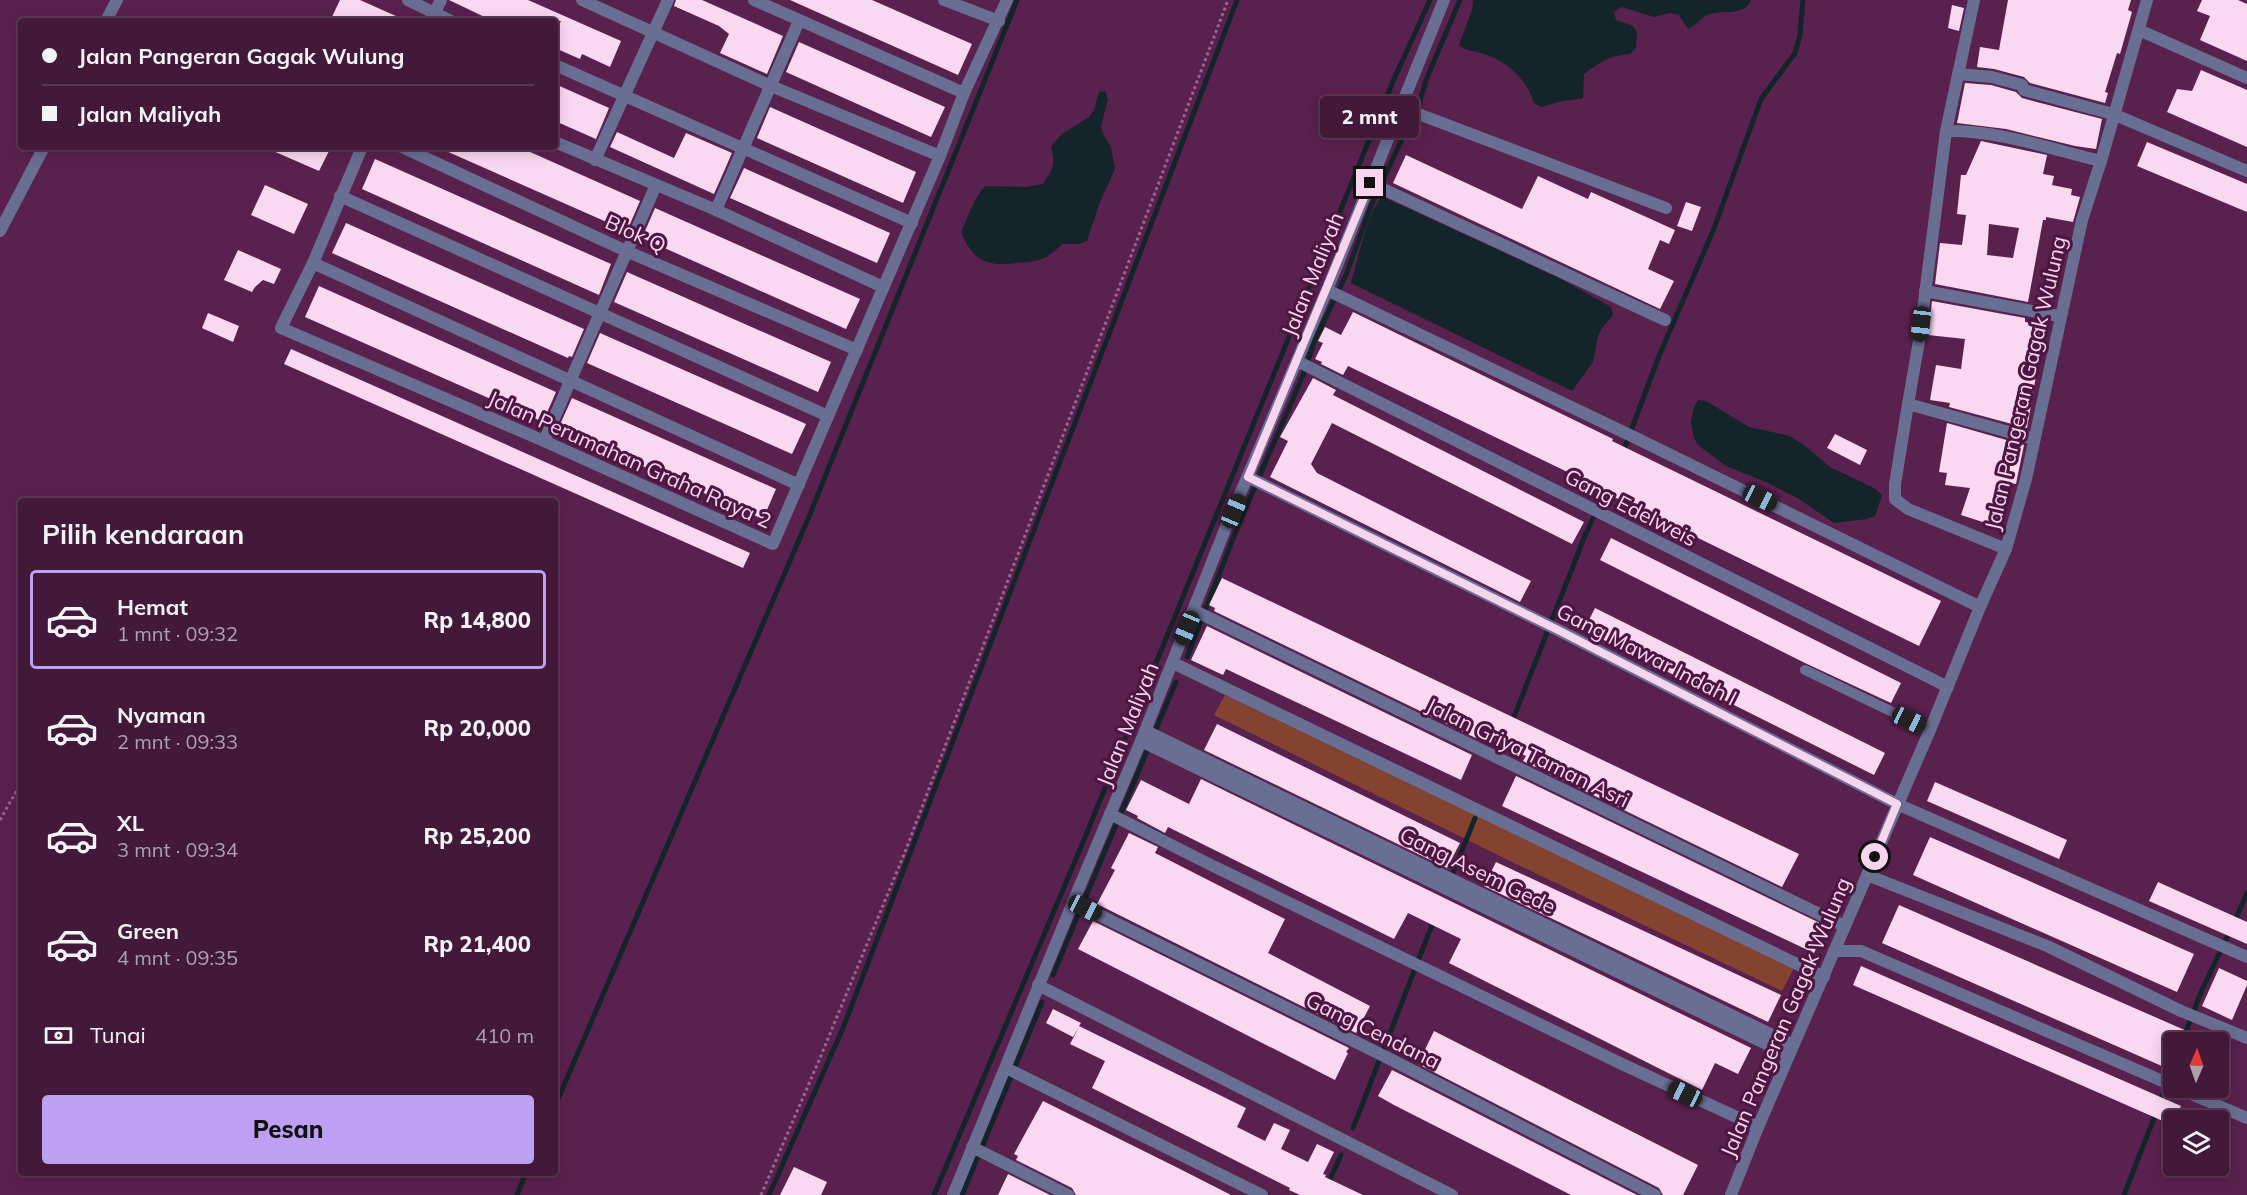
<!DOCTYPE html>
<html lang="id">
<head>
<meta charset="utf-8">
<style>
  body { margin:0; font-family:Mulish,sans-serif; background:#4d2645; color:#f1f3f6; height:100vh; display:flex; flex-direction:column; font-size:22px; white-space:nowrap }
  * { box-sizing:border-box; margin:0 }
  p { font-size:20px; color:#afa0af }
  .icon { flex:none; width:33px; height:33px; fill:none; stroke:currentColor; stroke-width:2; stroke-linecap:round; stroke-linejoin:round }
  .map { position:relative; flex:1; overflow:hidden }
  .drawer { position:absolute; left:18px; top:498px; width:540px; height:678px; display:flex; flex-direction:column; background:#43193a; border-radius:6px; box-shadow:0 3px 15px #0003,0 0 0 2px #5b3854 }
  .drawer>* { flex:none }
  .banner { position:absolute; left:18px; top:18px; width:540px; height:132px; border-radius:6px; box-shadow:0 3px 15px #0003,0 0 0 2px #5b3854; display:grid; align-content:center; height:132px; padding:0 24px; background:#43193a }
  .needle { width:39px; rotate:2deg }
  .buttons { position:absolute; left:2163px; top:1032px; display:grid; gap:12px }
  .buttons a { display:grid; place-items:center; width:66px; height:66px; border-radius:6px; background:#43193a; box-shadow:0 3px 15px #0003,0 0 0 2px #5b3854; font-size:30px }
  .end { position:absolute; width:27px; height:27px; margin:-14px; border:8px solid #f8d5ee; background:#111; box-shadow:0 0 0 3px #111 }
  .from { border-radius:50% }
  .bubble { position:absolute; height:42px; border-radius:6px; background:#43193a; box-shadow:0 3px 15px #0003,0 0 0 2px #5b3854; font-size:20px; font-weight:800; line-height:42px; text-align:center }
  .car { position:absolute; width:18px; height:36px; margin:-18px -9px; border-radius:8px; box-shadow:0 0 4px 2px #0007; background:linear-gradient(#222 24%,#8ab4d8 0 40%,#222 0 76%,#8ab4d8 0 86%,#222 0) }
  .banner b { display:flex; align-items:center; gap:21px; height:57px; font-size:22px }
  .banner b+b { border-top:2px solid #5b3854 }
  .banner i { width:15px; height:15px; background:#f1f3f6 }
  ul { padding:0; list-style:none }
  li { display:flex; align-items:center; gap:18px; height:99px; margin:0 12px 9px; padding:0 12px; border:3px solid transparent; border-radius:6px }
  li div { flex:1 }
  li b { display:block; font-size:22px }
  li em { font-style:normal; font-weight:800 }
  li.on { border-color:#bca0f2 }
  li>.icon { width:54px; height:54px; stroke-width:1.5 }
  h2 { padding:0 24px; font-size:27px; line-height:72px }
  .pay { display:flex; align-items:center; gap:15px; height:66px; padding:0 24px; font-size:22px }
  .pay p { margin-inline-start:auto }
  .cta { display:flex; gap:12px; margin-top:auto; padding:12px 24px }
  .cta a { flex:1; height:69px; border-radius:6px; background:#bca0f2; color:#111; font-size:24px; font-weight:800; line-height:69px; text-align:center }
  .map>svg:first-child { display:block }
</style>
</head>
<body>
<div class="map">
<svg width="2247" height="1195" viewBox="0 0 2247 1195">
  <rect width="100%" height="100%" fill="#59214d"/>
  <polygon fill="#844331" points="1225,695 1794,968 1782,991 1512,862 1214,715"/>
  <g fill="#13252a">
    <path d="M1473,0H1751C1745,17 1721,9 1707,15C1699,19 1696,26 1688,29L1679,15L1670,13L1654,17L1622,7L1614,12L1616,20L1633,26L1637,32L1636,48L1630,54C1608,56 1602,61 1584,74L1583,98L1558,102L1542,107L1534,103C1527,79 1506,60 1481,53C1472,50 1466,51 1459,45L1472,10Z"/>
    <path d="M1105,91L1108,99L1101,126L1103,134L1111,147L1115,169L1100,202L1087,241L1079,244H1062C1045,261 1039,261 1016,263C987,267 973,261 961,232C969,216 973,199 985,186L1026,187L1043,184C1054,168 1055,165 1051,146L1062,134L1089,117L1094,110L1099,92Z"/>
    <path d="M1383,197L1559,278L1611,307L1613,315L1602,328L1598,336L1593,362L1572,391L1351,283C1356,266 1369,205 1383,197Z"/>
    <polygon points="1698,400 1706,401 1749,427 1790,436 1804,445 1830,467 1874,488 1882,495 1875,516 1867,519 1834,523 1799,499 1768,483 1726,466 1698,445 1694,438 1691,422 1694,407"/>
  </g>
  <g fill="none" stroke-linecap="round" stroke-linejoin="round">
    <g stroke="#13252a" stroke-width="5">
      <polyline points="1419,105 1426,80 1460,0"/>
      <polyline points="1623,452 1659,356 1713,231 1761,99 1795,53 1800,35 1803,0"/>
      <polyline points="1187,657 1238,526 1304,373 1314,342 1346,275 1372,204 1408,126"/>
      <polyline points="1512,722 1584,538 1599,505 1606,505 1613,490"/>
      <polyline points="1153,736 1176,682"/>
      <polyline points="1500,752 1506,739"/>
      <polyline points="1451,878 1475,818"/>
      <polyline points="2234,923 2247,893"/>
      <polyline points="1053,975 1150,744"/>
      <polyline points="2182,1042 2201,992 2230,931"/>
      <polyline points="2159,1104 2174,1063"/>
      <polyline points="555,1106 808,519 1017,0"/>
      <polyline points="1353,1128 1434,920"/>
      <polyline points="517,1195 526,1173"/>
      <polyline points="769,1195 843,1028 1237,0"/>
      <polyline points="934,1195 1081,847 1394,79 1430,0"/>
      <polyline points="962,1195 1042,1002"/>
      <polyline points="1323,1195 1341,1155"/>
      <polyline points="2124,1195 2156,1113"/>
    </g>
  </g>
  <g fill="#fbd8f1" fill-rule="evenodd">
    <polygon points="340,0 360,0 407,21 330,21"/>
    <polygon points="449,0 528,0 621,41 610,67 582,54 580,59 555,48 555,34 561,21 493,21"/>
    <polygon points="676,0 702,0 783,36 767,74 720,53 729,34 719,26 674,6"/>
    <polygon points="790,0 872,0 972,44 958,75"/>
    <polygon points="2008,0 2131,0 2128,10 2132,12 2120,54 2117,53 2105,92 2108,93 2105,103 2030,83 2024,77 1994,69 1977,67 1980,47 1999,50"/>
    <polygon points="2202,0 2238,0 2247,4 2247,61 2200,40 2210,16 2197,11"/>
    <polygon points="1952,5 1964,8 1959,31 1948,28"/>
    <polygon points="799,42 945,107 931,137 786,72"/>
    <polygon points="2201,70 2247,90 2247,147 2167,112 2177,89 2192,91"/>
    <polygon points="1965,83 1991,85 2016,92 2022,98 2102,119 2096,149 2075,146 2006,129 1957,123"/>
    <polygon points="555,84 609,108 596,139 555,121"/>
    <polygon points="770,107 916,172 903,203 757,138"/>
    <polygon points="617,132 674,158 686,133 732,153 714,194 610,147"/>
    <path d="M1981,141L2047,155L2043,174L2054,176L2052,185L2072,189L2071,195L2080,197L2073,222L2046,217V220H2043L2028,302L1935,284L1940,243L1962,245L1966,215L1957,214L1961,175H1966ZM1989,224L2019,228L2013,258L1987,255Z"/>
    <polygon points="2147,142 2247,184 2247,212 2137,166"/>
    <polygon points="264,147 331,147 319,171"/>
    <polygon points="437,147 519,147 640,201 627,231"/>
    <polygon points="1406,155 1522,209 1538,176 1588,199 1591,192 1675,230 1669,244 1660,240 1648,269 1674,281 1660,309 1393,183"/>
    <polygon points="375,159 611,264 599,295 362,189"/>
    <polygon points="744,168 890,233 877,263 730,198"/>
    <polygon points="265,185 308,204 294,234 251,215"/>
    <polygon points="1686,202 1701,207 1692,231 1677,226"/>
    <polygon points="655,208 860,299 846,329 642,238"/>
    <polygon points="346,223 584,329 572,357 569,356 568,358 332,253"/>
    <polygon points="238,250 281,269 274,284 263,280 255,287 252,292 224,280"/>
    <polygon points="627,272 831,362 818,392 614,302"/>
    <polygon points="319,286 556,392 543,422 305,317"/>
    <polygon points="1932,301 2025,318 2025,322 2043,325 2041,341 2034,340 2031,368 2037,370 2027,428 1949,407 1950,403 1930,400 1936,365 1961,369 1965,339 1928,335"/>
    <polygon points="1353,312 1613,439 1612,441 1649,459 1941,601 1919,646 1608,494 1605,501 1580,489 1584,480 1348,366 1343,375 1321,364 1322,362 1315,359 1323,343 1318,341 1325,327 1341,335"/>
    <polygon points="208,313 239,326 233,342 202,328"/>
    <polygon points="600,333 806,424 792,454 587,363"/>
    <polygon points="291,349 750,553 743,568 284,364"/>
    <polygon points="1313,378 1336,390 1333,395 1584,522 1572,544 1332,423 1311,464 1317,473 1531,581 1520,602 1270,477 1288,441 1280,437"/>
    <polygon points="572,398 776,489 763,519 558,429"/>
    <polygon points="1947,423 2024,445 2016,484 2006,482 2002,507 1995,526 1961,515 1970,488 1945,485 1947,473 1939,472"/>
    <polygon points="1835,434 1867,450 1860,465 1827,448"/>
    <polygon points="1611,538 1901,683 1891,703 1805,663 1600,560"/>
    <polygon points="1222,578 1799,854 1782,887 1523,761 1526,756 1482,736 1480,740 1214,611 1215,608 1209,605"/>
    <polygon points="1595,608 1885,753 1874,775 1584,630"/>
    <polygon points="1207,626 1472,755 1461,780 1226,669 1223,675 1191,660"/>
    <polygon points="1217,724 1460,843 1447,868 1204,750"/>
    <polygon points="1516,776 1826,926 1814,953 1502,806"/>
    <polygon points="1201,779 1751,1048 1738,1074 1715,1063 1702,1090 1449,963 1461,939 1408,913 1394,939 1168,827 1165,833 1137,818 1138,816 1126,810 1141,780 1189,804"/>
    <polygon points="1935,782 2067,840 2059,859 1927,801"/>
    <polygon points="1129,833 1158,847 1155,853 1285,919 1268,953 1370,1006 1356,1033 1097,904 1115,870 1111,868"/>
    <polygon points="1930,837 2194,954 2177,992 1913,875"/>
    <polygon points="1496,862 1781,995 1768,1022 1484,886"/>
    <polygon points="2158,882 2247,922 2247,944 2149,901"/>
    <polygon points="1899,905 2100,993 2212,1042 2174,1042 2164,1067 2130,1052 1882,943"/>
    <polygon points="1093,921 1349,1048 1346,1052 1348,1053 1335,1080 1078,949"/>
    <polygon points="1861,966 2181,1106 2172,1125 1853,985"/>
    <polygon points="2219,968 2247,981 2247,985 2232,1020 2202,1006"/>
    <polygon points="1053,1009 1081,1023 1079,1026 1246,1108 1237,1127 1265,1141 1274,1123 1290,1130 1281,1149 1308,1162 1317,1144 1334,1152 1323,1174 1326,1175 1325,1177 1363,1195 1300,1195 1289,1190 1290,1188 1092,1088 1105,1061 1070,1044 1079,1027 1073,1037 1046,1023"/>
    <polygon points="1434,1031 1698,1165 1683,1195 1663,1195 1659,1188 1418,1064"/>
    <polygon points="1392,1070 1410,1079 1637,1195 1571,1195 1394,1105 1378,1096"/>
    <polygon points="1043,1101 1178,1168 1231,1195 1076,1195 1072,1188 1016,1160 1018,1156 1014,1154"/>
    <polygon points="794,1167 827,1182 821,1195 780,1195"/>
    <polygon points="1008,1174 1050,1195 998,1195"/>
  </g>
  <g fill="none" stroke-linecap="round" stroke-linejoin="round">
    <g stroke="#97678c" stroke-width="3" stroke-dasharray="3 3" stroke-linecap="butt">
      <polyline points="0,820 21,783"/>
      <polyline points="761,1195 820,1058 905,852 1228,0"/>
    </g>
    <polyline stroke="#696f93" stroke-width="10" points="1805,670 1930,730"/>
    <g stroke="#696f93" stroke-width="12">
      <polyline points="408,0 451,21"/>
      <polyline points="582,0 771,86 940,156"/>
      <polyline points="754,0 964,93"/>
      <polyline points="944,0 999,21"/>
      <polyline points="1974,0 1946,131 1919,341 1908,404 2034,439"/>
      <polyline points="431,20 441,0"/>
      <polyline points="106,21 117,0"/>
      <polyline points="2139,30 2247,78"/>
      <polyline points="555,65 912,223"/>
      <polyline points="1958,74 1992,77 2022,85 2024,90 2113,114 2247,171"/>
      <polyline points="1400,107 1666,208"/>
      <path d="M1946,131C1999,130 2050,149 2101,161"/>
      <polyline points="555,142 716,210 883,287"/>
      <polyline points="362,147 313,263 281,328 544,441 773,544 940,156 964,93 1007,0"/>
      <polyline points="402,147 626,251 857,350"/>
      <polyline points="595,160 668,0"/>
      <polyline points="1370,183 1665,320"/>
      <polyline points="340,196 828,416"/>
      <polyline points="716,210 799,21"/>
      <polyline points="0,231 44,147"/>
      <polyline points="313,263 799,485"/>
      <polyline points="1327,290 1638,439 1980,607"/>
      <polyline points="1925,291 2059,316"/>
      <polyline points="1297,361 1948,687"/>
      <polyline points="1908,404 1895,484 1895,499 1908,509 2006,549"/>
      <polyline points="544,441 656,185"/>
      <polyline points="1248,477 1556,629 1897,804 2247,957"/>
      <polyline points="1195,611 1844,926"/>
      <polyline points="1173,663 1824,977"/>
      <polyline points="1146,731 1793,1045"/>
      <polyline points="1141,741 1789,1055"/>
      <polyline points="1110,814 1211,865 1624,1065 1758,1127"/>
      <polyline points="1867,875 2047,946 2181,1011 2247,1038"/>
      <polyline points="1073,902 1388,1058 1655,1195"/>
      <polyline points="1834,951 1861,951 2174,1086"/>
      <polyline points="1038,985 1452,1195"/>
      <polyline points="1006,1068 1262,1195"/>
      <polyline points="2177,1088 2247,1118"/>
      <polyline points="972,1147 1068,1195"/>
      <polyline points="1731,1195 1758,1127 1930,730 1980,607 2006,549 2026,479 2082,220 2101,161 2147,0"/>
    </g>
    <polyline stroke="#696f93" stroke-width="12" points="953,1195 1073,902 1141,741 1226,527 1327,290 1444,0"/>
  </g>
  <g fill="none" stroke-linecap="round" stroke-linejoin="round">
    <polyline stroke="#f8d5ee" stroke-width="8" points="1370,183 1248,477 1556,629 1897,804 1875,857"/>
  </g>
  <g text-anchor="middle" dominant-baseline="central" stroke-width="6" stroke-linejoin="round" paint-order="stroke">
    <g font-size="21" fill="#f8d5ee" stroke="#4d1642">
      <text transform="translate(636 233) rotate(24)">Blok Q</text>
      <text transform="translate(1312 274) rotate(-68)">Jalan Maliyah</text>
      <text transform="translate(2025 383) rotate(-77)">Jalan Pangeran Gagak Wulung</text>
      <text transform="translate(630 459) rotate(24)">Jalan Perumahan Graha Raya 2</text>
      <text transform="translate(1631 507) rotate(27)">Gang Edelweis</text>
      <text transform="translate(1647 654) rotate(27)">Gang Mawar Indah I</text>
      <text transform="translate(1127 724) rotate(-68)">Jalan Maliyah</text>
      <text transform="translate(1528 752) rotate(26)">Jalan Griya Taman Asri</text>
      <text transform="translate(1478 870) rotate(26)">Gang Asem Gede</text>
      <text transform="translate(1785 1017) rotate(-67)">Jalan Pangeran Gagak Wulung</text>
      <text transform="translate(1373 1030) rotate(26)">Gang Cendana</text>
    </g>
  </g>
</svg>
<div class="buttons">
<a><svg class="needle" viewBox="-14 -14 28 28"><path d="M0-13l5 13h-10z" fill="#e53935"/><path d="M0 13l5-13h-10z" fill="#afa0af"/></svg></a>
<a><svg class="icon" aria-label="layers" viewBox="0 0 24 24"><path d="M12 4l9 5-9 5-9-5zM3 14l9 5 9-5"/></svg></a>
</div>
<i class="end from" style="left:1875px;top:857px"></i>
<i class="end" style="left:1370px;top:183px"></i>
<div class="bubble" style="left:1320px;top:96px;width:99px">2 mnt</div>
<i class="car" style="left:1921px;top:324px;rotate:187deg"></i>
<i class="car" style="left:1760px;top:498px;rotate:116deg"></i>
<i class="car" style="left:1234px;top:511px;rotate:23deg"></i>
<i class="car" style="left:1187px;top:628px;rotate:203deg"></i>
<i class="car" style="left:1909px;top:720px;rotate:115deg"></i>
<i class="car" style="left:1085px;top:908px;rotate:117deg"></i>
<i class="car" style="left:1685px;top:1094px;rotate:295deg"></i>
<div class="banner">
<b><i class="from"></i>Jalan Pangeran Gagak Wulung</b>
<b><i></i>Jalan Maliyah</b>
</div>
<section class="drawer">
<h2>Pilih kendaraan</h2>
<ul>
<li class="on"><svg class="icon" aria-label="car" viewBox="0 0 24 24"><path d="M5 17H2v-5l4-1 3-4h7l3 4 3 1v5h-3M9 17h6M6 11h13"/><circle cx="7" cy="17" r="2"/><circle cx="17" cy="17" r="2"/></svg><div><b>Hemat</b><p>1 mnt · 09:32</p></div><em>Rp 14,800</em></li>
<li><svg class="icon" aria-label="car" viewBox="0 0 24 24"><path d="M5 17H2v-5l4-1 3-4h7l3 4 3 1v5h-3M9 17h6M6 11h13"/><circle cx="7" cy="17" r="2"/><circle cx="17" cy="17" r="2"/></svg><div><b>Nyaman</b><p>2 mnt · 09:33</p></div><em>Rp 20,000</em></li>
<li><svg class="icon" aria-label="car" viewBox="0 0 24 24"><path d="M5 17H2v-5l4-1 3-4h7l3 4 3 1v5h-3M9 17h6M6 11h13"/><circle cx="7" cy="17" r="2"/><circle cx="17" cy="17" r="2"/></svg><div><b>XL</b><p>3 mnt · 09:34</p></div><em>Rp 25,200</em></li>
<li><svg class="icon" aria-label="car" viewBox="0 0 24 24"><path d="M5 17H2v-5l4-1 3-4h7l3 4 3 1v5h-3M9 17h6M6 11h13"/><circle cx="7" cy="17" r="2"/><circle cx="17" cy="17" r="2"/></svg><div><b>Green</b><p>4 mnt · 09:35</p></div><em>Rp 21,400</em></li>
</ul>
<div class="pay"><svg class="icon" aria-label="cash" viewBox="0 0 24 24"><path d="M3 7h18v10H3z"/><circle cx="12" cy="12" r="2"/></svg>Tunai<p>410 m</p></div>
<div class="cta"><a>Pesan</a></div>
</section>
</div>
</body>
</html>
